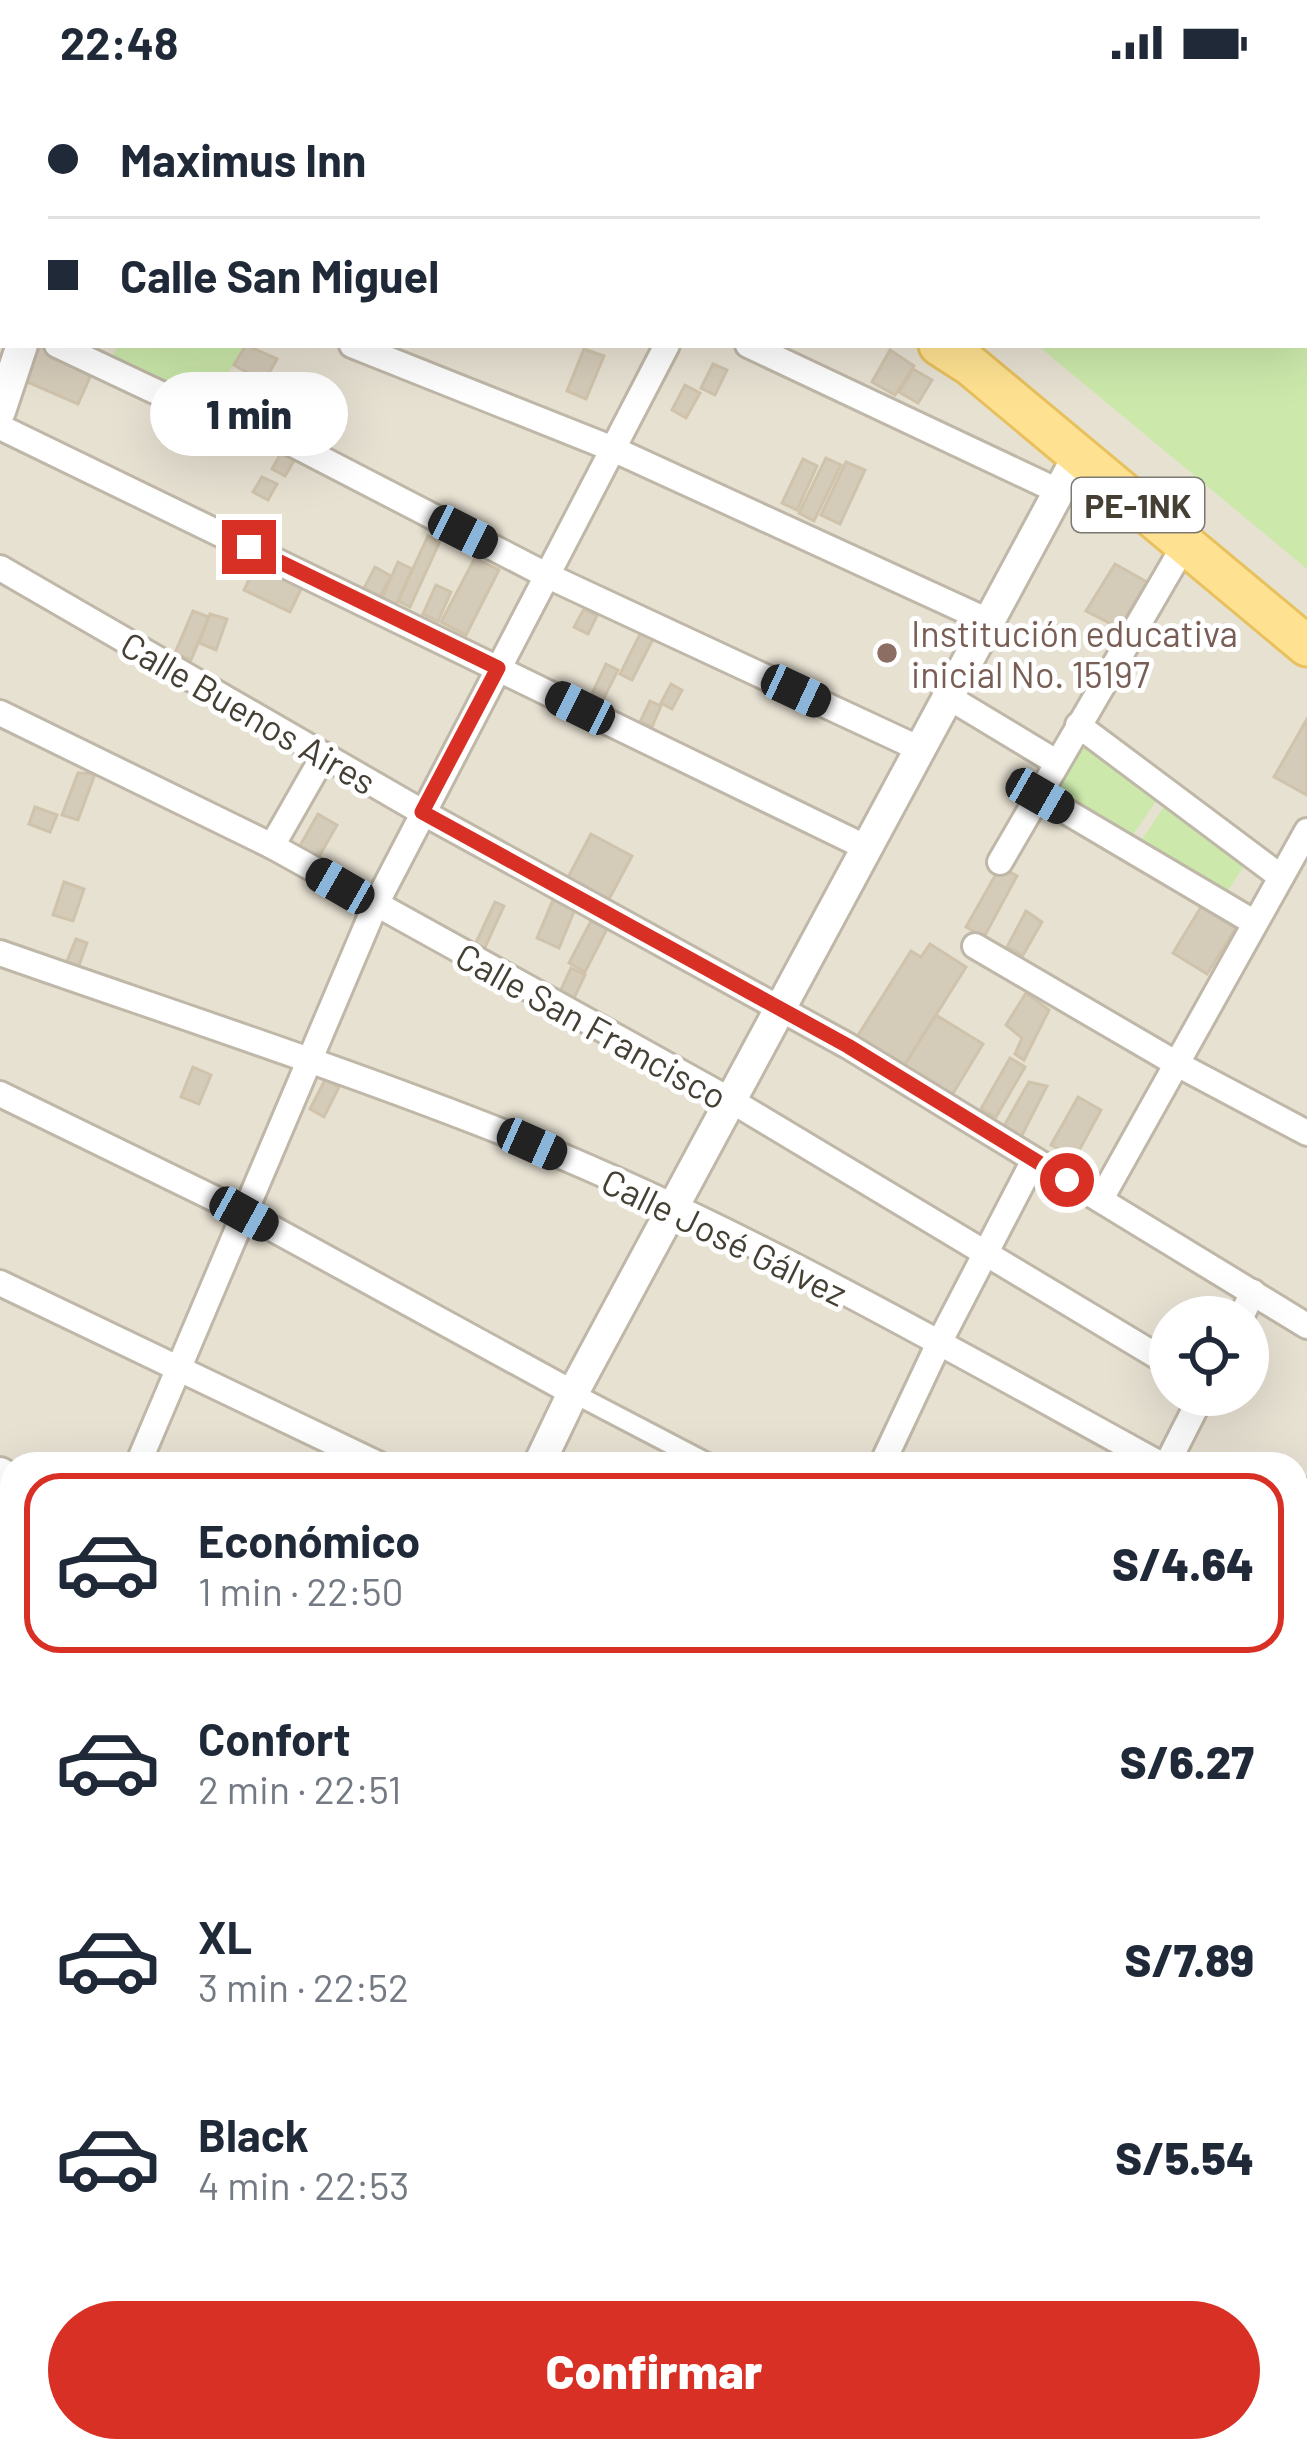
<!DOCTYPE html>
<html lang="es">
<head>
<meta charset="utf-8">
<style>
  body { margin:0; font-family:Barlow,sans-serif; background:#f2f2f3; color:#1f2937; height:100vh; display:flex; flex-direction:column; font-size:45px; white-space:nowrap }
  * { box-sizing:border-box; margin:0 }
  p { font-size:39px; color:#747a83 }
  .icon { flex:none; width:66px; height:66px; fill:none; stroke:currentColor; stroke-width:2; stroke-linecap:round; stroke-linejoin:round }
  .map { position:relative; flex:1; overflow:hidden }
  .panel { position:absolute; left:0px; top:1368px; width:1308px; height:1011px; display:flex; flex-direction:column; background:#fff; border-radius:36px 36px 0 0; box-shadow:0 12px 48px #0002 }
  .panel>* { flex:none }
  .top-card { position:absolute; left:0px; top:0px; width:1308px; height:264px; box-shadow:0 12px 48px #0002; display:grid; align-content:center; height:264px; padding:0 48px; background:#fff }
  .fabs { position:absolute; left:1149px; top:1212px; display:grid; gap:24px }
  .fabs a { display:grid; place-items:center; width:120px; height:120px; border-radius:50%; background:#fff; box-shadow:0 12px 48px #0002; font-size:60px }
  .end { position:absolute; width:54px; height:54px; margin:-27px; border:15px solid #d93025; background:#fff; box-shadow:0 0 0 6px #fff }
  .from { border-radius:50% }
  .bubble { position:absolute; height:84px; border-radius:42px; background:#fff; box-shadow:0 12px 48px #0002; font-size:39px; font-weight:800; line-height:84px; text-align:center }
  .car { position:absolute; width:36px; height:72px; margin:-36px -18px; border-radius:15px; box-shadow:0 0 9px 3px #0007; background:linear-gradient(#222 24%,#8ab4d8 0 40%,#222 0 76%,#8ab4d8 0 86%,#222 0) }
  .top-card b { display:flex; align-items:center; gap:42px; height:114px; font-size:45px }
  .top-card b+b { border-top:3px solid #e0e1e3 }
  .top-card i { width:30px; height:30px; background:#1f2937 }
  ul { padding:21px 0 0; list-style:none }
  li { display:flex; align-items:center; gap:36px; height:180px; margin:0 24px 18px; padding:0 24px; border:6px solid transparent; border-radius:36px }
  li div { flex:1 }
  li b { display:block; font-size:45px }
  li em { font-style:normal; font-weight:800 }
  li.on { border-color:#d93025 }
  li>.icon { width:108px; height:108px; stroke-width:1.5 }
  .cta { display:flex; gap:24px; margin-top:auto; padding:24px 48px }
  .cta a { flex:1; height:138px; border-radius:72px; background:#d93025; color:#fff; font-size:48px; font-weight:800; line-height:138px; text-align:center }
  .status { display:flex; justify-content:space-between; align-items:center; height:84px; padding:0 60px; background:#fff; direction:ltr }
  .status svg { height:33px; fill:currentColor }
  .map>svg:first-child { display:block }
</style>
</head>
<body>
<div class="status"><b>22:48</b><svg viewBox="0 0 49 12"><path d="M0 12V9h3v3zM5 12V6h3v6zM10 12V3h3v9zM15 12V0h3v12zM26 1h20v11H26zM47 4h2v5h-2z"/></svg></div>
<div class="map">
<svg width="1307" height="2378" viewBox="0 0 1307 2378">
  <rect width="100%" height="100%" fill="#f3efe4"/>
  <path fill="#e7e1d2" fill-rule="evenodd" d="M0,0H1307V2378H0ZM3,3H1305V261H3ZM1170,1233H1248V1311H1170ZM12,1380H1296V2367H12Z"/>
  <g fill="#cce9ab">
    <polygon points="1226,0 1307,0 1307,485 1037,261 1305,261 1305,3 1224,3"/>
    <polygon points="118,261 244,261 209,324 110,277"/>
    <polygon points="1083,659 1158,714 1131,754 1053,709"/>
    <polygon points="1165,721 1246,779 1225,811 1141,757"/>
  </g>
  <g fill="#d5cbb9" stroke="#d0c3ac" stroke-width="3">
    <polygon points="246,261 277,275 264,298 234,281"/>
    <polygon points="40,262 94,284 78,320 25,297"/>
    <polygon points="584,265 604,272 586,315 567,307"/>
    <polygon points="890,266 914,282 895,311 872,298"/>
    <polygon points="713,280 727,286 715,311 701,304"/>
    <polygon points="913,285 932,296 918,319 899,308"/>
    <polygon points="299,294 315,303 305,322 288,313"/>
    <polygon points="685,301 700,309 686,334 672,326"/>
    <polygon points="285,362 298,370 285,392 272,385"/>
    <polygon points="826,374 841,381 814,437 799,429"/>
    <polygon points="803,375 817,382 797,426 782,419"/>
    <polygon points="846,378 865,386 840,440 821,431"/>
    <polygon points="262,393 277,400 268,416 253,408"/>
    <polygon points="428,452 440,457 410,523 398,517"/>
    <polygon points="475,474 499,486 466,551 441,538"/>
    <polygon points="398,478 412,485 396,521 382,514"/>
    <polygon points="1115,480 1147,498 1119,544 1086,527"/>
    <polygon points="256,481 302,503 290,528 244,506"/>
    <polygon points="375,483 391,492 378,516 362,508"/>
    <polygon points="436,501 451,508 438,537 423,530"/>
    <polygon points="584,525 597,532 588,550 574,543"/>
    <polygon points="193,527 209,533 191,576 175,569"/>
    <polygon points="210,530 227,535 216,566 199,559"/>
    <polygon points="641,548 653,555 632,596 620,590"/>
    <polygon points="606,580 618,586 601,620 590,614"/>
    <polygon points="671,600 682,606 672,625 661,619"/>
    <polygon points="650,617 661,622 652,643 640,638"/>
    <polygon points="1307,635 1307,711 1274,693"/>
    <polygon points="78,689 95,690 78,736 62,731"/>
    <polygon points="35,723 57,731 50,748 29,740"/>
    <polygon points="318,730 337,741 316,778 297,767"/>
    <polygon points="591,750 632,772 607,819 566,797"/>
    <polygon points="1000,783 1017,792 984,853 966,843"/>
    <polygon points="64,798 84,805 73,837 53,831"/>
    <polygon points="553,816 575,825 559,864 537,854"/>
    <polygon points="495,818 504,822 482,870 473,865"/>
    <polygon points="1201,823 1236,844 1207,890 1173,869"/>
    <polygon points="1026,827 1042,838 1023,871 1007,863"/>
    <polygon points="591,837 607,845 585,888 569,879"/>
    <polygon points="76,855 87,859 77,887 65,882"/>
    <polygon points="930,860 966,883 904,982 857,953 911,867 921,873"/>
    <polygon points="571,884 585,891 572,918 558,912"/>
    <polygon points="1026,909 1049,926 1024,976 1015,970 1022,954 1006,941"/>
    <polygon points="936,931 983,960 952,1011 904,982"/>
    <polygon points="1010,974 1025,983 996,1033 981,1025"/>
    <polygon points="193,983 211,991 199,1020 181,1013"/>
    <polygon points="325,996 339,1003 324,1033 310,1025"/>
    <polygon points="1029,998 1047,1002 1021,1053 1004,1042"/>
    <polygon points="1078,1013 1101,1026 1075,1074 1051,1061"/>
    <polygon points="12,2008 12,2039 7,2050 0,2049 0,2032"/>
    <polygon points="0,2068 12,2074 12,2087 0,2109"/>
    <polygon points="0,2138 12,2142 12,2185 0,2178"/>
  </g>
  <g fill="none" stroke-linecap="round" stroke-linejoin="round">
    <defs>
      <polyline id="service" points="552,3 552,0"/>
      <g id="pedestrian">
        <polyline points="573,1309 709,1380"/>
        <polyline points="1095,2367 1118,2378"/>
      </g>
      <g id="minor">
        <polyline points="88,0 95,3"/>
        <polyline points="812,3 814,0"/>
        <polyline points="1011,3 1013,0"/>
        <polyline points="1193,3 1195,0"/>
        <polyline points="0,116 3,117"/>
        <polyline points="57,261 233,344 254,340 546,491 920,665"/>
        <polyline points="352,261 613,365 988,537"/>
        <polyline points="748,261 1058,407"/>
        <polyline points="0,343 867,764"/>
        <polyline points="0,484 422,728 848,962 1307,1242"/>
        <polyline points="950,614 1056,678"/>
        <polyline points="0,629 272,762 732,1017 1170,1280"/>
        <polyline points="1078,641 1281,793"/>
        <polyline points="1040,712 1255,839"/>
        <polyline points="272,762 324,671"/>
        <polyline points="1000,778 1185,460"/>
        <polyline points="975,862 1177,980 1307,1049"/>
        <path d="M0,869C177,931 356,989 530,1059C748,1148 954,1267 1160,1380"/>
        <polyline points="0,1010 244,1129 573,1309"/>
        <polyline points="1101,1115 1307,747"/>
        <polyline points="0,1199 378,1380"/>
        <polyline points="1241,1233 1253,1208"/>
        <polyline points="138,1380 375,822 667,261"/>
        <polyline points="882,1380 939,1259 1034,1076"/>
        <polyline points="1167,1380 1202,1311"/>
        <polyline points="1296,1433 1307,1407"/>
        <polyline points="0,1500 12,1479"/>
        <polyline points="1296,1547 1307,1552"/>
        <polyline points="0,1646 12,1622"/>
        <polyline points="1296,1679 1307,1684"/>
        <polyline points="0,1756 12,1762"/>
        <polyline points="1296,1790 1307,1766"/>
        <polyline points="1296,1822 1307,1826"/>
        <polyline points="0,1899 12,1905"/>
        <polyline points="0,2061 12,2066"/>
        <polyline points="0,2187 12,2193"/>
        <polyline points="1296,2214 1307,2220"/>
        <polyline points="1296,2325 1307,2329"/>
        <polyline points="0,2340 12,2345"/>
        <polyline points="350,2367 372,2378"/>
        <polyline points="706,2367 732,2378"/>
        <polyline points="392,2378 397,2367"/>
        <polyline points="665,2378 671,2367"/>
        <polyline points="1016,2378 1019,2367"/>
      </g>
      <g id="tertiary">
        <polyline points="128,3 129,0"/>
        <polyline points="0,327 22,261"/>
        <polyline points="539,1380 573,1309 1078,372"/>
        <polyline points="0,1389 12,1396"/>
        <polyline points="1296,1992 1307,1997"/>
        <polyline points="61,2378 65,2367"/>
      </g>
      <g id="primary">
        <polyline points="495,0 501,3"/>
        <polyline points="939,261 970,281 1307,562"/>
      </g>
    </defs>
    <use href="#service" stroke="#bfb7a7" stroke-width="18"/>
    <use href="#pedestrian" stroke="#bfb7a7" stroke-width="24"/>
    <use href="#minor" stroke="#bfb7a7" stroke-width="30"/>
    <use href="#tertiary" stroke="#bfb7a7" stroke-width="36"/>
    <use href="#primary" stroke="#e8c15e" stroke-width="45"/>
    <use href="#service" stroke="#fff" stroke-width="12"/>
    <use href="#pedestrian" stroke="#fff" stroke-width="18"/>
    <use href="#minor" stroke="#fff" stroke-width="24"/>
    <use href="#tertiary" stroke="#fff" stroke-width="30"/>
    <use href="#primary" stroke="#ffe291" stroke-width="39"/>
  </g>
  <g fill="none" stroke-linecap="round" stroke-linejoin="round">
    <polyline stroke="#d93025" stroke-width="15" points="249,463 498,584 422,728 848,962 1067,1096"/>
  </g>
  <circle fill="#8d6e63" stroke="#fff" stroke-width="4.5" cx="887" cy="569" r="12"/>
  <g text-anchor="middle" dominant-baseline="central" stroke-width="10" stroke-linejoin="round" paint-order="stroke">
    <rect fill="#fff" stroke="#7d7971" stroke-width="3" x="1072" y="394" width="132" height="54" rx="9"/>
    <g font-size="33" font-weight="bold" fill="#453f34">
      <text x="1138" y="421">PE-1NK</text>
    </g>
    <g font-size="36" fill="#785e54" stroke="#fff" text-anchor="start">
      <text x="911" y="548">Institución educativa<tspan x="911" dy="41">inicial No. 15197</tspan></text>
    </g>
    <g font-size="36" fill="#453f34" stroke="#fff">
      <text transform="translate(249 628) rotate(30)">Calle Buenos Aires</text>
      <text transform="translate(592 941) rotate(29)">Calle San Francisco</text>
      <text transform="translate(725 1152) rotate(26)">Calle José Gálvez</text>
    </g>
  </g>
</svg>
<div class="fabs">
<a><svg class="icon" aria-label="locate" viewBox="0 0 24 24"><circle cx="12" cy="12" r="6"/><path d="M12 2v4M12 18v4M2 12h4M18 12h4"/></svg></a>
</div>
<i class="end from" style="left:1067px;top:1096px"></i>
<i class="end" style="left:249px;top:463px"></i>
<div class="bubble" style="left:150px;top:288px;width:198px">1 min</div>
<i class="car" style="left:463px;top:448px;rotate:117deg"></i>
<i class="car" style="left:796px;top:607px;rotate:115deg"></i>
<i class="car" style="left:580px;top:624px;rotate:296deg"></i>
<i class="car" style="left:1040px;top:712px;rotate:120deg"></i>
<i class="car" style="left:340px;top:802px;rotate:300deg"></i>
<i class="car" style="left:532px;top:1060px;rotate:114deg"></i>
<i class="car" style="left:244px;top:1130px;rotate:119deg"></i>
<div class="top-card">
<b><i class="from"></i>Maximus Inn</b>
<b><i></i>Calle San Miguel</b>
</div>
<section class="panel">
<ul>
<li class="on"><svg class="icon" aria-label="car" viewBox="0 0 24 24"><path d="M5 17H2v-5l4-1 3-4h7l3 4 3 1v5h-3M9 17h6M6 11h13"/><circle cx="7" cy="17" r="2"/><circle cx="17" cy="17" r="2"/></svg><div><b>Económico</b><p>1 min · 22:50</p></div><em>S/4.64</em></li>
<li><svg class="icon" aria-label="car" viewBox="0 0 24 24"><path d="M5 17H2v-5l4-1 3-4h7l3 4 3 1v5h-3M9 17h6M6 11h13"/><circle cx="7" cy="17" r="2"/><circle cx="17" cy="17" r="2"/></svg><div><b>Confort</b><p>2 min · 22:51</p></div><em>S/6.27</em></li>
<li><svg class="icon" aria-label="car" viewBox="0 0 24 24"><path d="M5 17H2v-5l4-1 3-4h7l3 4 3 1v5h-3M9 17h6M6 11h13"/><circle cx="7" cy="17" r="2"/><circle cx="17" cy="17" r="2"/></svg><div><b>XL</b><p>3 min · 22:52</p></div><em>S/7.89</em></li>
<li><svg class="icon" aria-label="car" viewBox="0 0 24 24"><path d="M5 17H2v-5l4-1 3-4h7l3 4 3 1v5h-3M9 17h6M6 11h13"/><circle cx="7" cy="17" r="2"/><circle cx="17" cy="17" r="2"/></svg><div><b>Black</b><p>4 min · 22:53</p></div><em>S/5.54</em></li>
</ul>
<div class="cta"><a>Confirmar</a></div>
</section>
</div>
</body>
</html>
